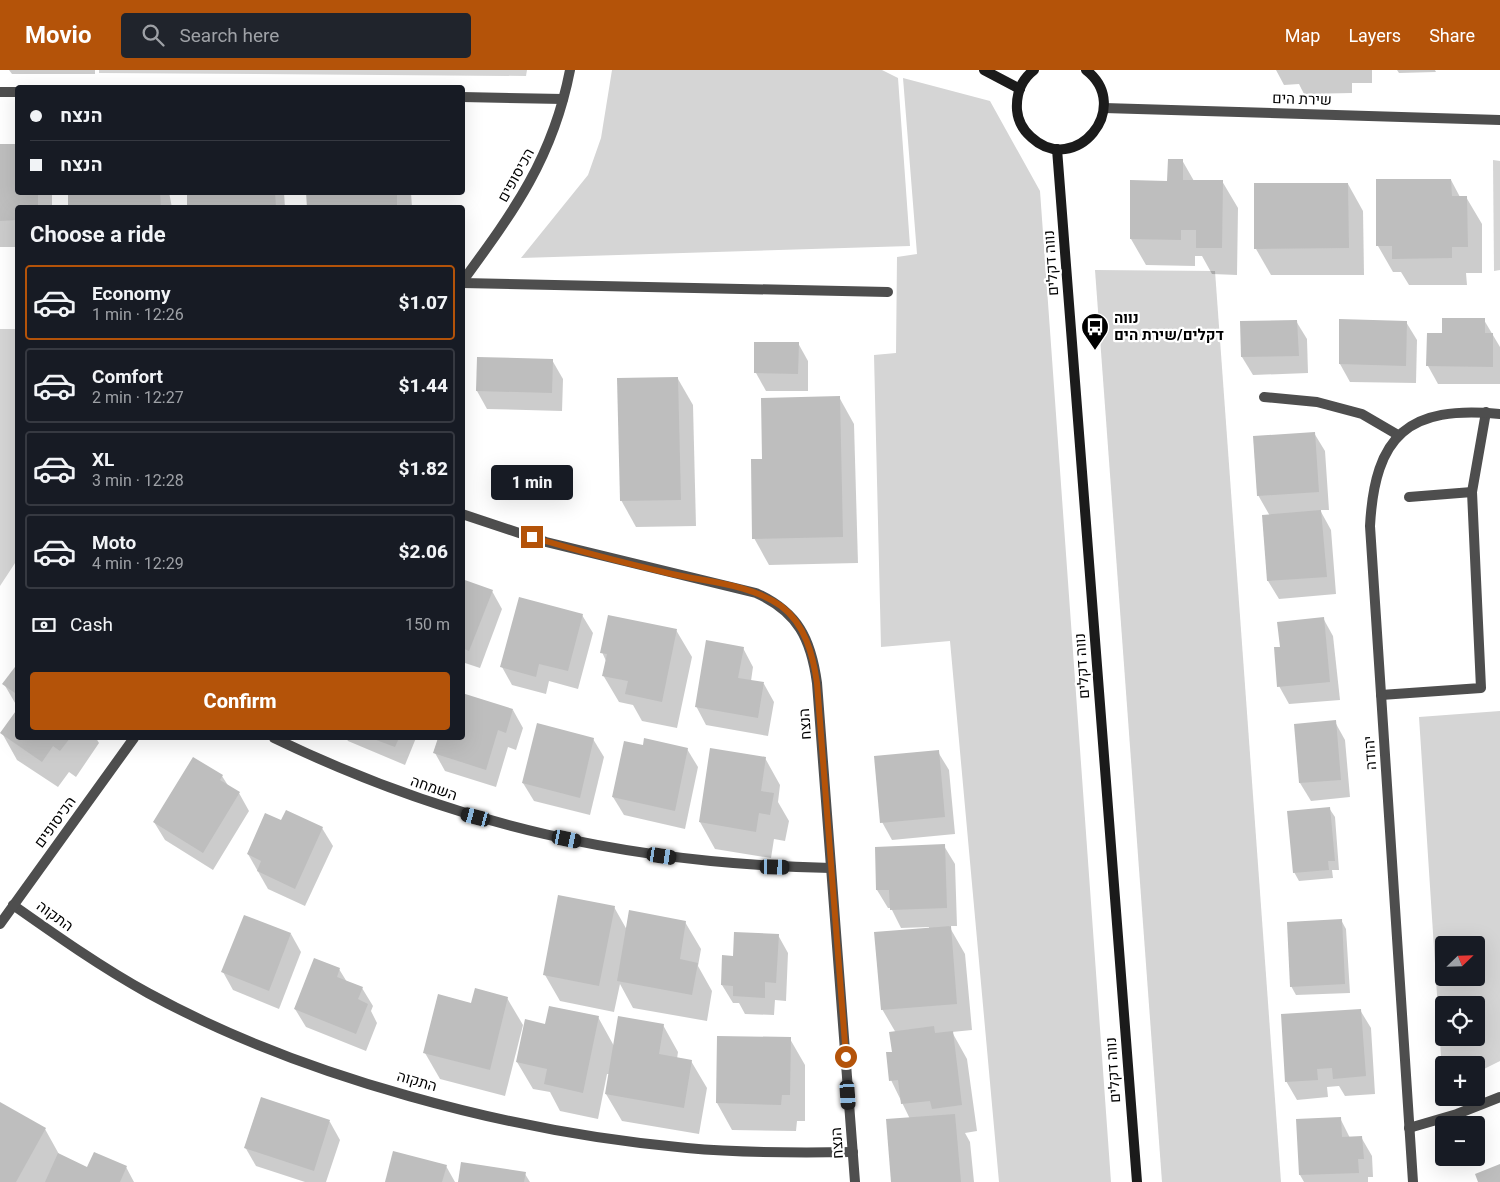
<!DOCTYPE html>
<html lang="en">
<head>
<meta charset="utf-8">
<style>
  body { margin:0; font-family:Roboto,Heebo,sans-serif; background:#20242c; color:#f1f3f6; height:100vh; display:flex; flex-direction:column; font-size:19px; white-space:nowrap }
  * { box-sizing:border-box; margin:0 }
  p { font-size:16px; color:#9ea1a6 }
  .icon { flex:none; width:28px; height:28px; fill:none; stroke:currentColor; stroke-width:2; stroke-linecap:round; stroke-linejoin:round }
  .map { position:relative; flex:1; overflow:hidden }
  .side { position:absolute; left:15px; top:135px; width:450px; height:535px; display:flex; flex-direction:column; background:#171b24; border-radius:5px; box-shadow:0 5px 20px #0002 }
  .side>* { flex:none }
  .guide { position:absolute; left:15px; top:15px; width:450px; height:110px; border-radius:5px; box-shadow:0 5px 20px #0002; display:grid; align-content:center; height:110px; padding:0 15px; background:#171b24 }
  .needle { width:32px; rotate:67deg }
  .buttons { position:absolute; left:1435px; top:866px; display:grid; gap:10px }
  .buttons a { display:grid; place-items:center; width:50px; height:50px; border-radius:5px; background:#171b24; box-shadow:0 5px 20px #0002; font-size:25px }
  .end { position:absolute; width:22px; height:22px; margin:-11px; border:6px solid #b45309; background:#fff; box-shadow:0 0 0 2px #fff }
  .from { border-radius:50% }
  .bubble { position:absolute; height:35px; border-radius:5px; background:#171b24; box-shadow:0 5px 20px #0002; font-size:16px; font-weight:800; line-height:35px; text-align:center }
  .car { position:absolute; width:15px; height:30px; margin:-15px -8px; border-radius:6px; box-shadow:0 0 4px 1px #0007; background:linear-gradient(#222 24%,#8ab4d8 0 40%,#222 0 76%,#8ab4d8 0 86%,#222 0) }
  .guide b { display:flex; align-items:center; gap:18px; height:48px; font-size:19px }
  .guide b+b { border-top:1px solid #363941 }
  .guide i { width:12px; height:12px; background:#f1f3f6 }
  ul { padding:0; list-style:none }
  li { display:flex; align-items:center; gap:15px; height:75px; margin:0 10px 8px; padding:0 5px; border:2px solid #363941; border-radius:5px }
  li div { flex:1 }
  li b { display:block; font-size:19px }
  li em { font-style:normal; font-weight:800 }
  li.on { border-color:#b45309 }
  li>.icon { width:45px; height:45px; stroke-width:1.5 }
  h2 { padding:0 15px; font-size:22px; line-height:60px }
  .pay { display:flex; align-items:center; gap:12px; height:55px; padding:0 15px; font-size:19px }
  .pay p { margin-inline-start:auto }
  .primary-button { display:flex; gap:10px; margin-top:auto; padding:10px 15px }
  .primary-button a { flex:1; height:58px; border-radius:5px; background:#b45309; color:#fff; font-size:20px; font-weight:800; line-height:58px; text-align:center }
  header { display:flex; align-items:center; gap:30px; box-sizing:border-box; height:70px; padding:0 25px; background:#b45309; color:#fff }
  header strong { font-size:24px }
  nav { display:flex; gap:28px; margin-inline-start:auto; font-size:18px }
  .search { width:350px; height:45px; background:#20242c; display:flex; align-items:center; gap:12px; box-sizing:border-box; padding:0 18px; border-radius:5px; color:#9ea1a6; font-size:19px }
  .map>svg:first-child { display:block }
</style>
</head>
<body>
<header>
<strong>Movio</strong>
<div class="search"><svg class="icon" aria-label="search" viewBox="0 0 24 24"><circle cx="10" cy="10" r="6"/><path d="M15 15l6 6"/></svg>Search here</div>
<nav><a>Map</a><a>Layers</a><a>Share</a></nav>
</header>
<div class="map">
<svg width="1500" height="1112" viewBox="0 0 1500 1112">
  <rect width="100%" height="100%" fill="#fff"/>
  <g fill="#d5d5d5" fill-rule="evenodd">
    <polygon points="99,0 527,0 526,6 99,3"/>
    <polygon points="612,0 882,0 898,8 910,176 521,188 588,105 601,68"/>
    <polygon points="903,8 990,31 1040,121 1111,1112 999,1112 950,571 881,577 874,285 896,283 897,187 917,184"/>
    <polygon points="1493,90 1500,91 1500,200 1494,201"/>
    <polygon points="1095,200 1215,201 1281,1112 1162,1112"/>
    <polygon points="0,259 18,259 17,490 0,516"/>
    <path d="M1500,641V991L1476,1003V995H1444L1443,1017L1419,647ZM1444,875H1476V908H1444ZM1444,935H1476V968H1444Z"/>
  </g>
  <g fill="#0003">
    <polygon points="9,0 95,0 95,4 12,4"/>
    <polygon points="1276,0 1372,0 1372,13 1352,13 1352,23 1304,24 1299,14 1284,15"/>
    <polygon points="1397,0 1435,0 1436,2 1399,3"/>
    <polygon points="0,75 18,122 52,122 52,138 18,138 18,177 0,177"/>
    <polygon points="1182,90 1194,111 1222,111 1238,138 1237,205 1212,204 1202,186 1195,186 1195,196 1146,195 1131,169"/>
    <polygon points="1451,110 1460,127 1466,127 1482,154 1482,203 1466,203 1467,215 1409,215 1401,202 1393,202 1378,176"/>
    <polygon points="1348,114 1363,141 1364,205 1271,205 1256,179"/>
    <polygon points="69,122 169,122 172,138 69,138"/>
    <polygon points="188,122 284,122 285,138 189,138"/>
    <polygon points="308,122 411,122 412,138 308,138"/>
    <polygon points="1484,250 1500,277 1500,314 1438,314 1428,296 1443,265"/>
    <polygon points="1296,251 1307,269 1308,303 1253,305 1242,287"/>
    <polygon points="1406,252 1417,270 1416,313 1350,312 1340,294"/>
    <polygon points="798,273 808,291 808,321 766,321 756,303"/>
    <polygon points="552,290 563,309 562,341 487,339 477,321"/>
    <polygon points="678,309 693,335 696,456 636,457 621,430"/>
    <polygon points="839,327 854,354 858,493 769,495 754,468"/>
    <polygon points="1314,363 1325,381 1329,440 1320,440 1331,460 1336,524 1279,529 1268,511 1263,446 1270,446 1258,425"/>
    <polygon points="462,510 492,521 502,539 480,598 462,592"/>
    <polygon points="582,545 593,563 578,619 549,611 546,624 512,615 502,597"/>
    <polygon points="1323,548 1333,566 1340,630 1289,634 1279,616 1281,578"/>
    <polygon points="676,560 692,587 677,658 642,651 633,635 619,632 603,605 606,591 602,582"/>
    <polygon points="743,578 753,597 751,611 764,614 774,632 768,666 706,655 696,636"/>
    <polygon points="18,595 18,638 4,614"/>
    <polygon points="513,640 523,658 516,680 508,677 496,717 445,701 435,683 440,668 462,668"/>
    <polygon points="1335,652 1345,670 1350,727 1311,731 1300,713"/>
    <polygon points="2,663 18,668 96,668 99,673 76,707 69,702 58,717 17,690"/>
    <polygon points="346,668 416,668 405,695 348,671"/>
    <polygon points="593,669 604,687 590,745 534,731 523,713"/>
    <polygon points="643,677 687,679 698,697 685,759 624,745 613,727"/>
    <polygon points="938,682 949,700 955,764 892,770 882,752"/>
    <polygon points="765,688 780,715 778,732 789,751 785,771 774,769 771,788 715,779 700,752"/>
    <polygon points="222,706 229,717 239,723 249,741 213,800 165,770 154,752"/>
    <polygon points="1329,738 1335,747 1339,800 1332,800 1333,808 1299,811 1294,802"/>
    <polygon points="282,752 322,758 333,776 305,836 268,819 248,784"/>
    <polygon points="944,776 955,794 957,856 949,856 965,884 972,960 952,962 967,989 977,1061 965,1063 970,1072 974,1112 892,1112 910,1049 891,1010 896,963 882,939 929,859 929,857 901,858 891,838 888,838 877,820 876,778"/>
    <polygon points="614,837 627,860 685,852 701,879 698,896 712,921 707,951 633,938 620,914 614,942 560,931 545,905"/>
    <polygon points="1341,850 1346,859 1350,923 1296,925 1291,916"/>
    <polygon points="291,864 301,882 279,939 233,920 223,902"/>
    <polygon points="778,865 788,883 786,931 775,930 774,945 745,944 739,933 733,933 722,915 723,887 734,887"/>
    <polygon points="339,899 347,912 362,918 373,936 371,941 377,953 366,981 306,957 295,939"/>
    <polygon points="507,928 523,955 505,1026 440,1009 425,983 472,934"/>
    <polygon points="1360,940 1371,958 1375,1024 1345,1026 1339,1016 1327,1017 1328,1027 1297,1030 1286,1011"/>
    <polygon points="598,947 614,976 663,955 678,982 677,989 691,991 707,1018 699,1064 622,1051 606,1024 610,1004 607,1004 598,1049 560,1041 550,1022 533,1019 517,992 546,955"/>
    <polygon points="718,967 790,969 805,995 805,1051 797,1051 796,1061 732,1060 717,1033"/>
    <polygon points="261,1029 330,1052 340,1070 326,1112 305,1112 256,1096 245,1077"/>
    <polygon points="0,1034 45,1059 60,1086 88,1099 126,1097 134,1112 0,1112"/>
    <polygon points="1340,1048 1350,1068 1361,1067 1372,1086 1373,1107 1368,1107 1368,1112 1304,1112 1300,1105 1298,1050"/>
    <polygon points="446,1096 455,1112 386,1112"/>
    <polygon points="525,1104 530,1112 459,1112"/>
  </g>
  <g fill="#bebebe">
    <polygon points="0,74 18,74 18,122 38,122 38,138 18,138 18,150 0,151"/>
    <polygon points="1168,89 1183,89 1183,110 1223,110 1222,178 1196,178 1196,160 1181,160 1181,170 1130,169 1130,110 1167,111"/>
    <polygon points="1376,109 1451,109 1452,126 1467,126 1468,177 1452,177 1452,188 1392,189 1392,176 1376,176"/>
    <polygon points="1254,113 1348,113 1349,178 1254,179"/>
    <polygon points="68,122 160,122 161,138 68,138"/>
    <polygon points="187,122 275,122 276,138 187,138"/>
    <polygon points="306,122 397,122 397,138 307,138"/>
    <polygon points="1442,248 1485,248 1485,263 1493,263 1493,297 1426,296 1427,263 1442,263"/>
    <polygon points="1339,249 1407,251 1406,296 1339,294"/>
    <polygon points="1297,250 1299,286 1241,287 1240,251"/>
    <polygon points="754,272 799,272 798,304 754,303"/>
    <polygon points="477,287 553,289 552,323 476,321"/>
    <polygon points="678,307 681,430 620,431 617,308"/>
    <polygon points="840,326 843,467 752,469 751,389 762,389 761,328"/>
    <polygon points="1315,362 1319,422 1257,426 1253,366"/>
    <polygon points="1321,440 1327,507 1267,511 1262,445"/>
    <polygon points="462,509 493,520 469,581 462,578"/>
    <polygon points="519,527 583,544 568,601 539,594 536,607 500,597"/>
    <polygon points="608,545 677,559 662,632 625,624 628,611 602,606 607,584 600,583"/>
    <polygon points="1324,547 1330,612 1277,617 1274,577 1280,577 1277,552"/>
    <polygon points="706,570 744,577 738,608 764,612 758,648 695,637"/>
    <polygon points="18,593 18,625 2,614"/>
    <polygon points="462,623 513,639 506,663 498,660 486,700 433,683 438,668 462,668"/>
    <polygon points="18,638 18,668 70,668 60,681 53,676 42,692 0,663"/>
    <polygon points="1336,650 1341,710 1299,713 1294,654"/>
    <polygon points="537,653 594,668 580,728 522,713"/>
    <polygon points="371,668 399,668 395,677"/>
    <polygon points="644,668 688,678 675,741 612,727 624,671 643,675"/>
    <polygon points="710,678 766,687 761,721 774,723 770,745 759,743 756,762 699,752"/>
    <polygon points="939,680 945,747 880,753 874,686"/>
    <polygon points="193,687 223,705 220,710 240,722 203,783 153,752"/>
    <polygon points="1330,737 1335,791 1328,791 1329,800 1293,803 1287,741"/>
    <polygon points="286,740 323,757 295,819 257,801 261,791 247,784 265,743 281,750"/>
    <polygon points="945,774 947,838 890,840 889,820 876,820 875,777"/>
    <polygon points="558,825 615,836 599,916 543,905"/>
    <polygon points="629,840 686,851 680,889 698,893 692,925 617,911"/>
    <polygon points="244,845 291,863 269,921 221,902"/>
    <polygon points="1342,849 1345,914 1290,917 1287,852"/>
    <polygon points="951,856 957,934 881,940 874,862"/>
    <polygon points="734,862 779,864 776,913 765,912 765,928 733,926 733,916 721,915 722,885 733,886"/>
    <polygon points="314,888 340,898 337,907 363,917 358,929 368,934 356,964 294,939"/>
    <polygon points="475,918 508,927 490,1000 423,983 438,924 471,933"/>
    <polygon points="549,936 599,946 583,1023 544,1014 547,999 516,992 525,949 545,954"/>
    <polygon points="1361,939 1366,1006 1333,1009 1332,998 1317,999 1318,1010 1285,1012 1281,944"/>
    <polygon points="618,946 664,954 659,984 692,990 684,1038 605,1024"/>
    <polygon points="934,956 935,963 953,961 962,1035 932,1039 930,1031 901,1034 898,1010 889,1011 886,982 892,982 889,962"/>
    <polygon points="717,966 791,967 790,1025 782,1025 781,1035 716,1033"/>
    <polygon points="261,1027 330,1050 314,1101 244,1078"/>
    <polygon points="0,1032 46,1058 16,1112 0,1112"/>
    <polygon points="955,1044 961,1112 891,1112 886,1049"/>
    <polygon points="1341,1047 1342,1067 1362,1066 1364,1089 1358,1089 1359,1103 1299,1105 1296,1049"/>
    <polygon points="393,1081 447,1095 442,1112 385,1112"/>
    <polygon points="94,1082 127,1096 120,1112 45,1112 58,1083 87,1097"/>
    <polygon points="461,1092 526,1102 524,1112 458,1112"/>
    <polygon points="1500,1094 1500,1112 1478,1112 1475,1104"/>
  </g>
  <g fill="none" stroke-linecap="round" stroke-linejoin="round">
    <g stroke="#4e4e4e" stroke-width="10">
      <polyline points="462,213 888,222"/>
      <polyline points="1264,327 1317,332 1362,344 1398,365"/>
      <polyline points="1409,427 1472,422"/>
      <polyline points="1381,625 1481,618 1472,422 1486,342"/>
    </g>
    <g stroke="#4e4e4e" stroke-width="10">
      <polyline points="0,22 18,22"/>
      <polyline points="462,27 563,29"/>
      <polyline points="1104,38 1500,50"/>
      <path d="M462,212C514,141 553,88 570,0"/>
      <path d="M462,444L546,472L756,523C798,542 811,569 817,613L855,1112"/>
      <path d="M274,668C454,755 631,794 831,798"/>
      <path d="M13,835C57,866 101,897 148,923C301,1007 514,1063 687,1078C742,1083 797,1083 853,1082"/>
      <polyline points="0,854 134,668"/>
      <polyline points="1409,1058 1457,1044 1500,1027"/>
      <path d="M1413,1112L1370,456C1375,365 1408,335 1500,344"/>
    </g>
    <g stroke="#1b1b1b" stroke-width="10">
      <polyline points="984,0 1020,19"/>
      <path d="M1034,0C1021,10 1016,24 1017,40C1018,51 1023,60 1031,67C1075,108 1134,37 1086,0"/>
      <polyline points="1057,79 1137,1112"/>
    </g>
  </g>
  <g fill="none" stroke-linecap="round" stroke-linejoin="round">
    <path stroke="#b45309" stroke-width="6" d="M532,467C578,481 625,493 672,504C707,512 750,514 781,536C805,554 813,585 817,613L846,987"/>
  </g>
  <defs>
    <symbol id="bus-pin" viewBox="-11 -11 22 30"><path d="M0 17L-7.5 6A9.5 9.5 0 1 1 7.5 6Z" fill="#000" stroke="#fff"/><path d="M-5-6H5V4H4V6H2V4H-2V6H-4V4H-5ZM-3.5-4V0h7V-4ZM-3.5 1.2v1.5H-2V1.2ZM2 1.2v1.5H3.5V1.2Z" fill="#fff"/></symbol>
  </defs>
  <g fill-rule="evenodd">
    <use href="#bus-pin" x="1079" y="241" width="32" height="43"/>
  </g>
  <g text-anchor="middle" dominant-baseline="central" stroke-width="4.5" stroke-linejoin="round" paint-order="stroke">
    <g font-size="15" fill="#000" stroke="#fff">
      <text transform="translate(1302 29) rotate(2)">שירת הים</text>
      <text transform="translate(516 105) rotate(-61)">הכיסופים</text>
      <text transform="translate(1051 193) rotate(-94)">נווה דקלים</text>
      <text transform="translate(1082 596) rotate(-94)">נווה דקלים</text>
      <text transform="translate(805 654) rotate(-94)">הנצח</text>
      <text transform="translate(1370 683) rotate(-94)">יהודה</text>
      <text transform="translate(434 718) rotate(19)">השמחה</text>
      <text transform="translate(55 752) rotate(-54)">הכיסופים</text>
      <text transform="translate(55 846) rotate(36)">התקוה</text>
      <text transform="translate(1113 1000) rotate(-94)">נווה דקלים</text>
      <text transform="translate(417 1011) rotate(16)">התקוה</text>
      <text transform="translate(837 1073) rotate(-94)">הנצח</text>
    </g>
    <g font-size="15" font-weight="bold" fill="#000" stroke="#fff" text-anchor="start">
      <text x="1114" y="248">נווה<tspan x="1114" dy="17">דקלים/שירת הים</tspan></text>
    </g>
  </g>
</svg>
<div class="buttons">
<a><svg class="needle" viewBox="-14 -14 28 28"><path d="M0-13l5 13h-10z" fill="#e53935"/><path d="M0 13l5-13h-10z" fill="#9ea1a6"/></svg></a>
<a><svg class="icon" aria-label="locate" viewBox="0 0 24 24"><circle cx="12" cy="12" r="6"/><path d="M12 2v4M12 18v4M2 12h4M18 12h4"/></svg></a>
<a>+</a>
<a>−</a>
</div>
<i class="end from" style="left:846px;top:987px"></i>
<i class="end" style="left:532px;top:467px"></i>
<div class="bubble" style="left:491px;top:395px;width:82px">1 min</div>
<i class="car" style="left:476px;top:747px;rotate:285deg"></i>
<i class="car" style="left:567px;top:769px;rotate:102deg"></i>
<i class="car" style="left:662px;top:786px;rotate:99deg"></i>
<i class="car" style="left:775px;top:797px;rotate:91deg"></i>
<i class="car" style="left:848px;top:1025px;rotate:176deg"></i>
<div class="guide">
<b><i class="from"></i>הנצח</b>
<b><i></i>הנצח</b>
</div>
<section class="side">
<h2>Choose a ride</h2>
<ul>
<li class="on"><svg class="icon" aria-label="car" viewBox="0 0 24 24"><path d="M5 17H2v-5l4-1 3-4h7l3 4 3 1v5h-3M9 17h6M6 11h13"/><circle cx="7" cy="17" r="2"/><circle cx="17" cy="17" r="2"/></svg><div><b>Economy</b><p>1 min · 12:26</p></div><em>$1.07</em></li>
<li><svg class="icon" aria-label="car" viewBox="0 0 24 24"><path d="M5 17H2v-5l4-1 3-4h7l3 4 3 1v5h-3M9 17h6M6 11h13"/><circle cx="7" cy="17" r="2"/><circle cx="17" cy="17" r="2"/></svg><div><b>Comfort</b><p>2 min · 12:27</p></div><em>$1.44</em></li>
<li><svg class="icon" aria-label="car" viewBox="0 0 24 24"><path d="M5 17H2v-5l4-1 3-4h7l3 4 3 1v5h-3M9 17h6M6 11h13"/><circle cx="7" cy="17" r="2"/><circle cx="17" cy="17" r="2"/></svg><div><b>XL</b><p>3 min · 12:28</p></div><em>$1.82</em></li>
<li><svg class="icon" aria-label="car" viewBox="0 0 24 24"><path d="M5 17H2v-5l4-1 3-4h7l3 4 3 1v5h-3M9 17h6M6 11h13"/><circle cx="7" cy="17" r="2"/><circle cx="17" cy="17" r="2"/></svg><div><b>Moto</b><p>4 min · 12:29</p></div><em>$2.06</em></li>
</ul>
<div class="pay"><svg class="icon" aria-label="cash" viewBox="0 0 24 24"><path d="M3 7h18v10H3z"/><circle cx="12" cy="12" r="2"/></svg>Cash<p>150 m</p></div>
<div class="primary-button"><a>Confirm</a></div>
</section>
</div>
</body>
</html>
